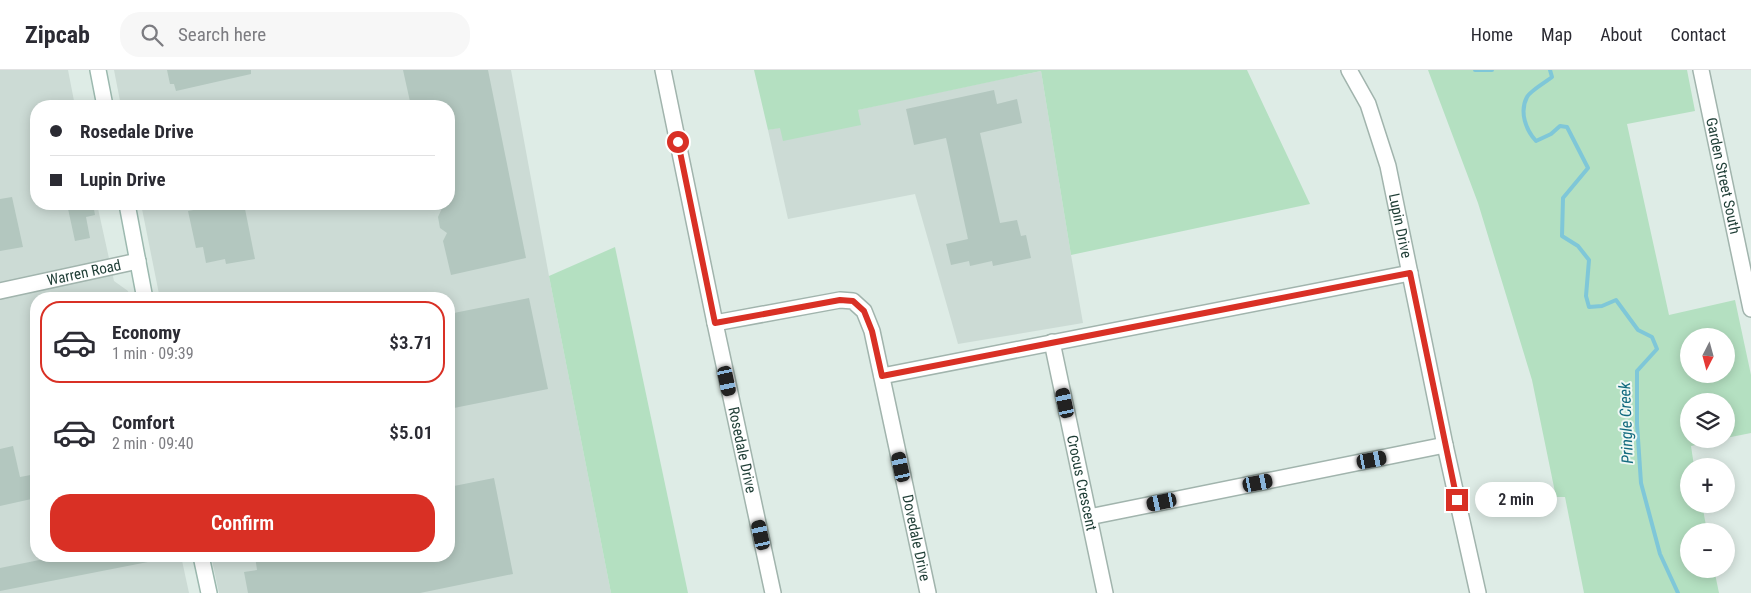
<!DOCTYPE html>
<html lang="en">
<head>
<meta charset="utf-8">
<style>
  body { margin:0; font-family:"Roboto Condensed",sans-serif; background:#f7f7f7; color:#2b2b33; height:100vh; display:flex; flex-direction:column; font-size:19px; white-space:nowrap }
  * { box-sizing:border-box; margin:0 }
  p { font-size:16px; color:#7c7c81 }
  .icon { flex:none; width:28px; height:28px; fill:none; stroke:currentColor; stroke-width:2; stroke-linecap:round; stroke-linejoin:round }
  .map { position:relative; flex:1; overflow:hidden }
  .drawer { position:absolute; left:30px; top:222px; width:425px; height:270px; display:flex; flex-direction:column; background:#fff; border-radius:20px; box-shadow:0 2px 12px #0003 }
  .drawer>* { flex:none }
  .hud { position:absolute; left:30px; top:30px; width:425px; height:110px; border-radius:20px; box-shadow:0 2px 12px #0003; display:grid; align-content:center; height:110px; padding:0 20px; background:#fff }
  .needle { width:32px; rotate:186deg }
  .controls { position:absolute; left:1680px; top:258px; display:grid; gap:10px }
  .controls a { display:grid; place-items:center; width:55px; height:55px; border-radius:50%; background:#fff; box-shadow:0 2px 12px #0003; font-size:25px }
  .end { position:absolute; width:22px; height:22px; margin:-11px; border:6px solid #d93025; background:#fff; box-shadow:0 0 0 2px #fff }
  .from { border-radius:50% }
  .bubble { position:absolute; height:35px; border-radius:18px; background:#fff; box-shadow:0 2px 12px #0003; font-size:16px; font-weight:600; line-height:35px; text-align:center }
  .car { position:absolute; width:15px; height:30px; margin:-15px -8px; border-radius:6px; box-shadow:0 0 4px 1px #0007; background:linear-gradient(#222 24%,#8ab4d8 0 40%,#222 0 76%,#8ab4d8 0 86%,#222 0) }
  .hud b { display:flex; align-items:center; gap:18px; height:48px; font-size:19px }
  .hud b+b { border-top:1px solid #e1e1e2 }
  .hud i { width:12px; height:12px; background:#2b2b33 }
  ul { padding:9px 0 0; list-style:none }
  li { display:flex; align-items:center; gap:15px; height:82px; margin:0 10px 8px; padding:0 10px; border:2px solid transparent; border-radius:20px }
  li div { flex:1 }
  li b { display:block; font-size:19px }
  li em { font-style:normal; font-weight:600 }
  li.on { border-color:#d93025 }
  li>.icon { width:45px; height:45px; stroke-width:1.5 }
  .cta { display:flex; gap:10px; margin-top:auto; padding:10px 20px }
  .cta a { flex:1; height:58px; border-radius:20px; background:#d93025; color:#fff; font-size:20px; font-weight:600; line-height:58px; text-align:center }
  header { display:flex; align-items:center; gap:30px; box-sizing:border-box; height:70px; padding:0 25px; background:#fff; border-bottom:1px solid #e1e1e2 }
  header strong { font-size:24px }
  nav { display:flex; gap:28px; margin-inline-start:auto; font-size:18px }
  .search { width:350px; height:45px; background:#f7f7f7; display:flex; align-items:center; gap:12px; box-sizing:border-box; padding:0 18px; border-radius:20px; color:#7c7c81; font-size:19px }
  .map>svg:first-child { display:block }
</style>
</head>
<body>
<header>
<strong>Zipcab</strong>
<div class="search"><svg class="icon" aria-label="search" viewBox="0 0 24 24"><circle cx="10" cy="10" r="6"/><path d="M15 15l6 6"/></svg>Search here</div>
<nav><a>Home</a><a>Map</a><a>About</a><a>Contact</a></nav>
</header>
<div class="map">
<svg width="1751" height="523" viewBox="0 0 1751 523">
  <rect width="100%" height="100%" fill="#deece6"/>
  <g fill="#ccdbd5">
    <polygon points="0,0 68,0 75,36 36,36 36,134 97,134 114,211 128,221 130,229 36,229 36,486 181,486 189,523 0,523"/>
    <polygon points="114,0 511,0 549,206 611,523 219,523 211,486 449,486 449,229 160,229 141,134 449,134 449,36 121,36"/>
    <polygon points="1041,1 1071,185 1083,253 958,274 915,124 788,149 768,60 893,32"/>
  </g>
  <g fill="#b4e0c1" fill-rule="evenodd">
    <polygon points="754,0 1247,0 1310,134 1071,185 1041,1 858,40 861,55 783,71 780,58 768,60"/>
    <path d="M1428,0H1687L1695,41L1627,54L1669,245L1735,230L1751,305V363L1726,368V331H1689V369H1723L1691,376L1694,396H1689V434H1702L1707,461H1689V499H1714L1719,523H1584L1565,427H1556L1532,310L1478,133ZM1689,266H1726V304H1689Z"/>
    <polygon points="615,177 688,523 611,523 549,206"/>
  </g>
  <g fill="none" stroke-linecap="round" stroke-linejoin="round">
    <g stroke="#7fc7d8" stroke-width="4">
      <polyline points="1475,0 1492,0"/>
      <path d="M1550,0L1552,7C1546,12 1530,21 1527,27C1519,42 1526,60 1536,71L1551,64L1560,56L1567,57L1588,98L1563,128L1562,166L1578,176L1589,190L1586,226L1589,237L1602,236L1616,230L1638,260L1652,267L1657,279L1637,301V354L1641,413L1660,484L1678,523"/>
    </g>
  </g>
  <g fill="#b3c7bf">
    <polygon points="167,0 251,0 251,4 176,21 174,14 170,14"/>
    <polygon points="403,0 488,0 526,188 451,205 443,171 447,163 440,158 438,147 444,134 449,134 449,36 411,36"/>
    <polygon points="994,20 997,34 1017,29 1022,53 980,63 1000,153 1017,150 1021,166 1026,165 1031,188 993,196 992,191 970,196 969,191 951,195 946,174 968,169 946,68 914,75 906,39"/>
    <polygon points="12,127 23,177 0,181 0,129"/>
    <polygon points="67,134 93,134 95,145 86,147 90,168 75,171"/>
    <polygon points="224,134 244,134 255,189 226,194 225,189 206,193 203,177 196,178 188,141"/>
    <polygon points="529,228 548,319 449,339 449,244"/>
    <polygon points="13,376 20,407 36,404 36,428 0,436 0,379"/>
    <polygon points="494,408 513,504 420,523 248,523 244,502 257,500 255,486 449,486 449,417"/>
    <polygon points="59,486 153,486 153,491 0,521 0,498"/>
  </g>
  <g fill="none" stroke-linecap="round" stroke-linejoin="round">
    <defs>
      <g id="minor">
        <path id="s1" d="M663,0L715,253L773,523"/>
        <path id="s2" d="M1349,0L1368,34L1388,96L1445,375L1478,523"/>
        <path id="s3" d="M0,221L138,191"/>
        <path id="s4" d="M715,253L840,230L853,231L864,241L872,261L928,523"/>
        <path id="s5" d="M1052,272L1105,523"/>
        <polyline points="882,306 1410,203"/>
        <polyline points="1089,447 1445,375"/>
      </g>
      <g id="tertiary">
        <path id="s6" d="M1701,0L1751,239"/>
      </g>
      <g id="secondary">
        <polyline points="98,0 105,36"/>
        <polyline points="127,134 145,229"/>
        <polyline points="201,486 209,523"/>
      </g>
    </defs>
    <use href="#minor" stroke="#a1b4ad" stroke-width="18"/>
    <use href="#tertiary" stroke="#a1b4ad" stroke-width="18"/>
    <use href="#secondary" stroke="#9cb9af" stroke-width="18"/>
    <use href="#minor" stroke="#fff" stroke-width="15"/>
    <use href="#tertiary" stroke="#fff" stroke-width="15"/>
    <use href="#secondary" stroke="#fff" stroke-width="15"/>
  </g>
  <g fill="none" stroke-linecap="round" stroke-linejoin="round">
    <polyline stroke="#d93025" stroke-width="6" points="678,72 715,253 840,230 853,231 864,241 872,261 882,306 1410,203 1457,430"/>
  </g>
  <g text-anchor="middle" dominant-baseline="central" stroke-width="4" stroke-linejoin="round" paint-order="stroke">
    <g font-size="15" fill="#1e3d35" stroke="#eff8f4">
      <text stroke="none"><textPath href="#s6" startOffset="108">Garden Street South</textPath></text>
      <text stroke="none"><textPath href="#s2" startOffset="165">Lupin Drive</textPath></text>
      <text stroke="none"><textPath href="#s3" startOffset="86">Warren Road</textPath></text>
      <text stroke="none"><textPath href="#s1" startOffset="388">Rosedale Drive</textPath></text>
      <text stroke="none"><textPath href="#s5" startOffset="144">Crocus Crescent</textPath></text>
      <text stroke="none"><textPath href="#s4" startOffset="388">Dovedale Drive</textPath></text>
    </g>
    <g font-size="16" font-style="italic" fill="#126a7f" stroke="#eff8f4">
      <text transform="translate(1626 353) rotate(-92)">Pringle Creek</text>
    </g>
  </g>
</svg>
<div class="controls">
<a><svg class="needle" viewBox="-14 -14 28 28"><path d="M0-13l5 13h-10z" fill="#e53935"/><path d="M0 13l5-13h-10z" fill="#7c7c81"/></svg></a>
<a><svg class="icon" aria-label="layers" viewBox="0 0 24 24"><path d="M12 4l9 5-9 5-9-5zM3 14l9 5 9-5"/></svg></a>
<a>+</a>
<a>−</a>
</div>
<i class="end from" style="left:678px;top:72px"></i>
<i class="end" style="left:1457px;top:430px"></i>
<div class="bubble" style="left:1475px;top:412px;width:82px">2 min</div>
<i class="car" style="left:727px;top:311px;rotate:168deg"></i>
<i class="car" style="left:1065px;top:333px;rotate:348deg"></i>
<i class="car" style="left:1372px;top:390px;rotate:79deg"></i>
<i class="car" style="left:901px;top:397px;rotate:348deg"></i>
<i class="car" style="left:1258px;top:413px;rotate:79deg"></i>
<i class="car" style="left:1162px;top:432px;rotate:258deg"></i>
<i class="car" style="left:761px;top:465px;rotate:348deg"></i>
<div class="hud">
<b><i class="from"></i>Rosedale Drive</b>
<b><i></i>Lupin Drive</b>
</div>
<section class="drawer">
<ul>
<li class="on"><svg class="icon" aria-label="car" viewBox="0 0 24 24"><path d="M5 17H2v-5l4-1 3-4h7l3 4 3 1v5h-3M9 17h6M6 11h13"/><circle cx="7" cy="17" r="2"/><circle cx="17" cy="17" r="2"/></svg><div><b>Economy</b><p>1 min · 09:39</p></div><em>$3.71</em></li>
<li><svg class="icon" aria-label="car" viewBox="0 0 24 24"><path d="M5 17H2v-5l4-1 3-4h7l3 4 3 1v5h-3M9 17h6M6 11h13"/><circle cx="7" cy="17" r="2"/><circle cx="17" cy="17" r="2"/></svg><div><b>Comfort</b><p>2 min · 09:40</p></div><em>$5.01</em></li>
</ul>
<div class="cta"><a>Confirm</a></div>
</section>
</div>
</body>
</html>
